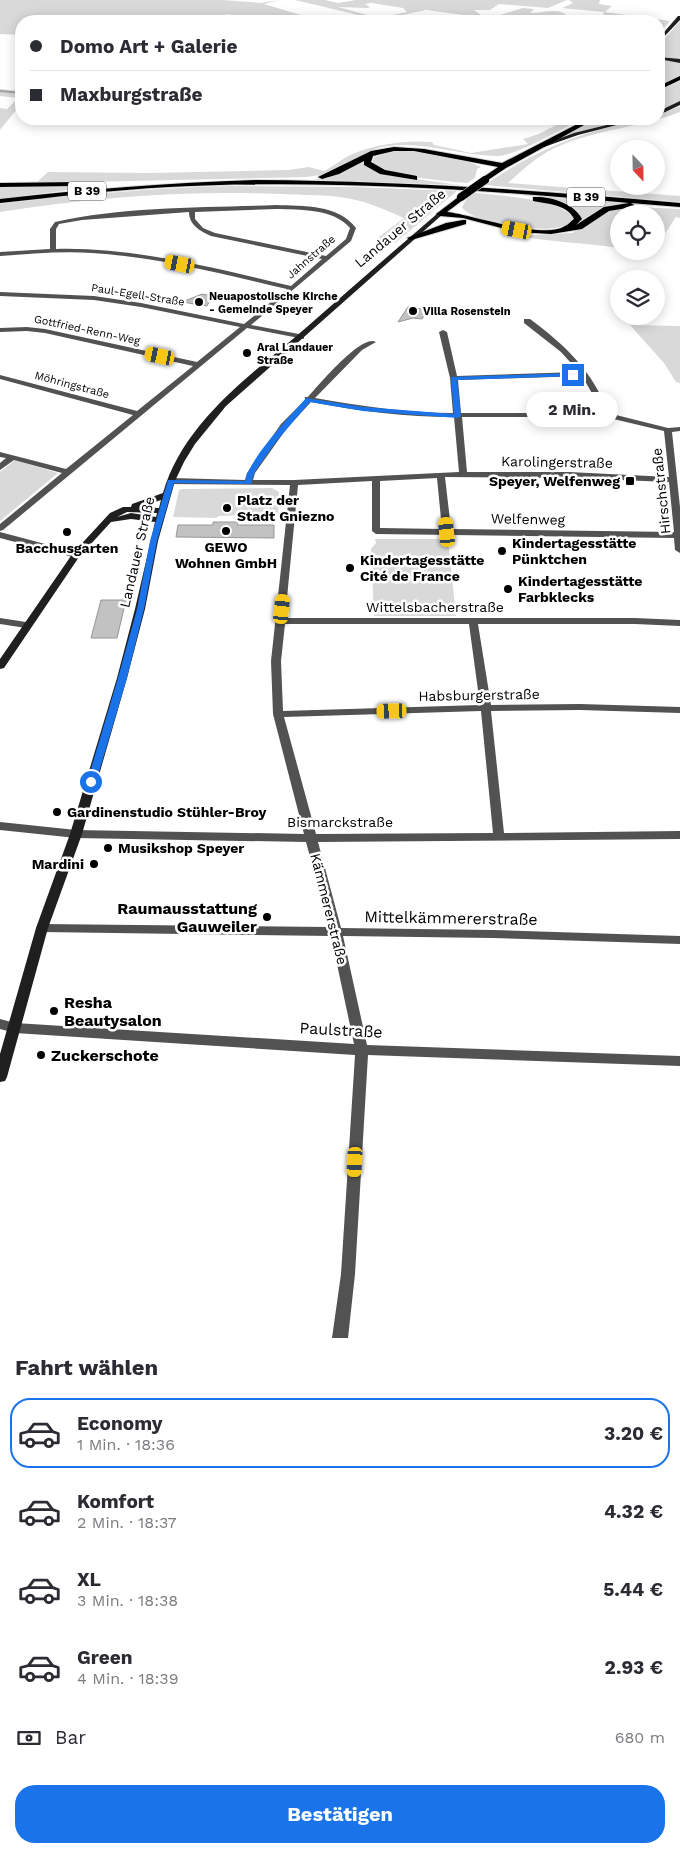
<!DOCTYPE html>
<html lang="de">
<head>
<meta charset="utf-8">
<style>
  body { margin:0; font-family:"Work Sans",sans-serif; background:#f7f7f7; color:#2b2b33; height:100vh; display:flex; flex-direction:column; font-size:19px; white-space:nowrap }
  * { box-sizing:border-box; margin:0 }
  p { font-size:16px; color:#7c7c81 }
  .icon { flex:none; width:28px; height:28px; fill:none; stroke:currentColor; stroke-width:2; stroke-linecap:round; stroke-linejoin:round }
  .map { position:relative; height:1338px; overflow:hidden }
  .side { display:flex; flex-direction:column; background:#fff; flex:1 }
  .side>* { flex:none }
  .hud { position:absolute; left:15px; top:15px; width:650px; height:110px; border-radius:20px; box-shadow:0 2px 12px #0003; display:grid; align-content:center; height:110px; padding:0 15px; background:#fff }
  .needle { width:32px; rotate:158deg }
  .fabs { position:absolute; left:610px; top:140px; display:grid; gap:10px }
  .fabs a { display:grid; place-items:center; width:55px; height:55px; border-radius:50%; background:#fff; box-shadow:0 2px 12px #0003; font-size:25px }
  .end { position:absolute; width:22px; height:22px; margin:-11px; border:6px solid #1a73e8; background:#fff; box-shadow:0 0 0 2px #fff }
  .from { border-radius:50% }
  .bubble { position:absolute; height:35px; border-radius:18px; background:#fff; box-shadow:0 2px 12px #0003; font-size:16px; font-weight:700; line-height:35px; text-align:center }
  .car { position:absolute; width:15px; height:30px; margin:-15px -8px; border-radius:6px; box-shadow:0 0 4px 1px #0007; background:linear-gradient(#f5c518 24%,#345 0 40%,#f5c518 0 76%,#345 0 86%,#f5c518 0) }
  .hud b { display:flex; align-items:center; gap:18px; height:48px; font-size:19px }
  .hud b+b { border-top:1px solid #e1e1e2 }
  .hud i { width:12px; height:12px; background:#2b2b33 }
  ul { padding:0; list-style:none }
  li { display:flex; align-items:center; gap:15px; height:70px; margin:0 10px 8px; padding:0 5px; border:2px solid transparent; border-radius:20px }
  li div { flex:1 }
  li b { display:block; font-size:19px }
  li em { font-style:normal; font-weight:700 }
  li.active { border-color:#1a73e8 }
  li>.icon { width:45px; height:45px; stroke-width:1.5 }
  h2 { padding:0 15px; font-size:22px; line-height:60px }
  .pay { display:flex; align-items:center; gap:12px; height:55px; padding:0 15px; font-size:19px }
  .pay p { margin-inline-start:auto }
  .primary-button { display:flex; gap:10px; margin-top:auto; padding:10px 15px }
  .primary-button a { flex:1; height:58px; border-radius:20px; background:#1a73e8; color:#fff; font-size:20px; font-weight:700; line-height:58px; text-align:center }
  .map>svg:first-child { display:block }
</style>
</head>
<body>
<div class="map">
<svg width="680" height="1338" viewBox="0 0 680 1338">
  <rect width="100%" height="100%" fill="#fff"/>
  <g fill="#d9d9d9" fill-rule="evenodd">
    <polygon points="0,0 223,0 261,3 280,0 264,4 321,21 251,21 228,14 195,21 21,21 21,35 0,34"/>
    <path d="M295,0H325L338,3L356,0H567L548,8L499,4L490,10H474L481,15L479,17L426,10L379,20ZM371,3L403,8L407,12L378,18L338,7L368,8L370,7L365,4Z"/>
    <polygon points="569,0 600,0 599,4 612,6 605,12 670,21 659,33 659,21 616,21 603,14 604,12 562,8 573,3"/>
    <path d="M523,8L534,9L530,13C540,14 557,7 566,15C568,17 569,19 571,21H502L487,19Z"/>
    <polygon points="680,21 680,60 659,56 659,45"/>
    <polygon points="659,59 680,62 680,76 659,85"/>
    <polygon points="680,81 680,101 659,111 659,91"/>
    <polygon points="0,89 21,91 21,104 0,130 0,108 7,109 18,98 0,96"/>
    <path d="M680,106V112C637,129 589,129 547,152C533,160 520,172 508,183L680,196V202L485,185C524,157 566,138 613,126C629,123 643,119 659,119V115Z"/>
    <path d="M556,119H583C563,128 518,155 498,156C462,156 425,141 388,146C363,149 348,167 326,174C320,175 313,176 307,177L36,183L48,172L150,173L288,170L309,167L324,171C334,166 344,157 355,153C378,144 407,140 432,142L434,145L471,153L528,144L523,139L539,134L564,121Z"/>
    <polygon points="600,119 631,119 563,136"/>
    <path d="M401,150C426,150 458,156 481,167L477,169L475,178L467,183C435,180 401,178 372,164L374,157Z"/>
    <polygon points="361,161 372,170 387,175 459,185 313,180 343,173"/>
    <polygon points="108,185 0,199 0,188"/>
    <path d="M227,186L355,187L457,191L395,243L375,240L404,218C386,210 366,201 346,198C326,194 303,196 282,194C188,190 93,197 0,212V204C75,195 151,188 227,186Z"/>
    <path d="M496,192L636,203L624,204L578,224L581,220L579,212C557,197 523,196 496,192Z"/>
    <path d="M475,193C495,195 566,199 573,219C563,240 469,223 462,207L467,198Z"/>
    <path d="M633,207L680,209V218L676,217L656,247V214H619V248C585,243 552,242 518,236L572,233L612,210Z"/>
    <polygon points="630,325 680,326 680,383 676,382 664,363"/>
    <polygon points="15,460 58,473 0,521 0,472"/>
    <polygon points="272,488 279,492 278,514 218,516 217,518 173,517 179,490 182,489"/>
    <polygon points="375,539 448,539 456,616 374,616 371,549 376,543"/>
  </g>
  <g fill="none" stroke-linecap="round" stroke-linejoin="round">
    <polyline stroke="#a0a0a0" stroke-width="2" points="0,91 21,93"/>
  </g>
  <g fill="#c2c2c2" stroke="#969696">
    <polygon points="202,294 212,296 207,306 182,302"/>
    <polygon points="408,307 429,310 422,319 413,318 398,322"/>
    <polygon points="213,522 238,522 237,525 274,525 274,538 176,537 178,525 213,525"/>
    <polygon points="101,600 126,600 117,638 91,638"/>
  </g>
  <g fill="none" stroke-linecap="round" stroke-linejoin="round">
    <defs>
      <g id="primary">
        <polygon points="680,76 680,80 659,90 659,86"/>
        <polygon points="587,119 595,119 506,168 485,182 482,182 482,178 498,167 414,151 394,151 377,155 373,156 371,162 385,170 417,176 417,180 380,174 364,165 364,161 339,174 322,179 318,177 371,151 394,147 424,149 502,163"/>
        <path d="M255,180C397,181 538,190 680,203V207L631,203L634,205L633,207L609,211L582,229L551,234L517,232L463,218L440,216L436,214L461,195H464V199L447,212C474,215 543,240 565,226C568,225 571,221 574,219C567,204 547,204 533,201V197C550,196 574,203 582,219L576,225L604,207L629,203C477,189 322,179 169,187C112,190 56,197 0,203V199C85,189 169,183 255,180Z"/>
        <polygon points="78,182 78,186 75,186 0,187 0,183"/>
        <polygon points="463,220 466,220 466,224 411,240 407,238 446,223"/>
      </g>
    </defs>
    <use href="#primary" stroke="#dbdbdb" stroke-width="2"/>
    <g fill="#525252" fill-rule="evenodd">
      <path d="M276,205C303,206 338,204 356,228L351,241L251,325L304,335V339L247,328L3,530L0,531V524L62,473L14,460L0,470V463L6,458L0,457V452L66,469L133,415L0,379V375L137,411L193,366L45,333L27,331L0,332V328L27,327L45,329L197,362L240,327L141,307L94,300L0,296V292L94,296L141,303L244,324L287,289C222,274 158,257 92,253C61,251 30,254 0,256V252L50,249V229L55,222C125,206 204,208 276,205ZM276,209C300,210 333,208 350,228L346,239L326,256L215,233L203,228L195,219V212ZM189,212C189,225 200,231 211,236L322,259L291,286C214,268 135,247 56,249V229L59,224L82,220Z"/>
      <path d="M524,319H530C566,346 593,371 608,413L668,428L680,427V431L672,432L680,507V553L675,550L674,538L376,534L372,531V481L298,485L285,618H635L680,620V626L635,624H478L491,705L580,704L680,707V713L580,710L491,711L504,833L680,831V839L318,842L341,928L493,930L680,936V944L493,938L343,936L367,1045L680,1056V1066L368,1055L355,1274L348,1338H332L341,1274L355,1055L15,1033L0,1029V1019L15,1023L354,1044L331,936L42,932L38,931L36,928L38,925L42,924L329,927L306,842L76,838L0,830V822L76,830L304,834L273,714L271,661L290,485L171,484L167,481L171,478L245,480L247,473L281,424L305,400V397H308C318,386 362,333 376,342L362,350L315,398C361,406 407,413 453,413L450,378L439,332L443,330L447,332L457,376L579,372L561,352L524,323ZM582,376L596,400L600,413H461L458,380ZM311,402C359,411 406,417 454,417L459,472L294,480H253L255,473L287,428ZM462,417H605L664,431L669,477L569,472H467ZM445,477L569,478L669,482L674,532L451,529ZM437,478L442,529L380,528V481ZM285,624H469L480,705L283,711L281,661ZM481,711L493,833L316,834L284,717Z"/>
      <polygon points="0,532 79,553 81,555 76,558 0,538"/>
      <polygon points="0,618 26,622 31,625 26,628 0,624"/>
    </g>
    <g fill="#1f1f1f" fill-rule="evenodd">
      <polygon points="678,16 680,16 680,20 659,42 659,38"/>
      <polygon points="659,57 680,59 680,63 659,59"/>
      <polygon points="680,101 680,105 659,115 659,111"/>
      <polygon points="631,119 640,119 578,135 544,147 539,146 574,133"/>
      <path d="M438,213L443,214L226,406L195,444L184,462L175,481L158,541L145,609L127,678L82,834L48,928L7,1077L5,1081L0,1082V1054L36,928L70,834L117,678L135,609L155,522L131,519L111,522L79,557L4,668L0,669V659L73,553L110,513L123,507H131L132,504L163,493C184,420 254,373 308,326C351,288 395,250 438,213ZM161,500L159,508L140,507ZM127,512L157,513L156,517L131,513L117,517Z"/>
    </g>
    <use href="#primary" fill="#000" fill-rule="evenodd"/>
    <defs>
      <polyline id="primary-bridge" points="461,197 485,180"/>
    </defs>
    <use href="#primary-bridge" stroke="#dbdbdb" stroke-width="9" stroke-linecap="butt"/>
    <use href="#primary-bridge" stroke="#000" stroke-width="8"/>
  </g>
  <path fill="#1a73e8" d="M573,373L575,376L457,380L461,416L458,418L363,411L310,402L275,443L254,473L251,484L174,483L157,541L144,609L127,678L96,782L94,784H88L87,782L118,678L137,609L150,541L168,480L245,481C251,456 289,418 306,398L363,407L454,414L451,377Z"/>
  <g fill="#000" stroke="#fff" stroke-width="2">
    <circle cx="199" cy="302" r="5"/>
    <circle cx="413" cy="311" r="5"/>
    <circle cx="247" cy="353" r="5"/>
    <rect x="625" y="476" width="10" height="10" rx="2.5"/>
    <circle cx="227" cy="508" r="5"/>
    <circle cx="226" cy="531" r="5"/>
    <circle cx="67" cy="532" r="5"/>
    <circle cx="502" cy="551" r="5"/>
    <circle cx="350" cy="568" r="5"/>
    <circle cx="508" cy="589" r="5"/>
    <circle cx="57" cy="812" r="5"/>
    <circle cx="108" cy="848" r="5"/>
    <circle cx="94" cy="864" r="5"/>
    <circle cx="267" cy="917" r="5"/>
    <circle cx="54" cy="1011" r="5"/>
    <circle cx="41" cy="1055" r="5"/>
  </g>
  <g text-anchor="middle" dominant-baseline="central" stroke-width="5" stroke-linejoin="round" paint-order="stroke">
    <g font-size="11" fill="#000" stroke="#fff">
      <text transform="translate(311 257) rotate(-41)">Jahnstraße</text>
      <text transform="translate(138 295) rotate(9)">Paul-Egell-Straße</text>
      <text transform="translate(87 330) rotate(12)">Gottfried-Renn-Weg</text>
      <text transform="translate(72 385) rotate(15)">Möhringstraße</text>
    </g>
    <g font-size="11" font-weight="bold" fill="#000" stroke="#fff" text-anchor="start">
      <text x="209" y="296">Neuapostolische Kirche<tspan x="209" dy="13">- Gemeinde Speyer</tspan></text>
      <text x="423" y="311">Villa Rosenstein</text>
      <text x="257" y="347">Aral Landauer<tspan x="257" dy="13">Straße</tspan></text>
    </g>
    <g fill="#fff" stroke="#4c4c4c" stroke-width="1">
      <rect x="68" y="181.5" width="38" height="19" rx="4"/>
      <rect x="567" y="187.5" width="38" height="19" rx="4"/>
    </g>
    <g font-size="12" font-weight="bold" fill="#000">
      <text x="87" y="191">B 39</text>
      <text x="586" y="197">B 39</text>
    </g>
    <g font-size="14" fill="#000" stroke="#fff">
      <text transform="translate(400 228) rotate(-40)">Landauer Straße</text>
      <text transform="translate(557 462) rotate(1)">Karolingerstraße</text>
      <text transform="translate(661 491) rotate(-96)">Hirschstraße</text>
      <text transform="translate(528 519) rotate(1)">Welfenweg</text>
      <text transform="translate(137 552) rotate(-77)">Landauer Straße</text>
      <text x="435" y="607">Wittelsbacherstraße</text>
      <text transform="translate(479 695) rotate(-1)">Habsburgerstraße</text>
      <text x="340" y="822">Bismarckstraße</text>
      <text transform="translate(329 909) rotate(76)">Kämmererstraße</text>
    </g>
    <g font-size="14" font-weight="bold" fill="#000" stroke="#fff" text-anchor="start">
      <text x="620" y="481" text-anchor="end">Speyer, Welfenweg</text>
      <text x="237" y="500">Platz der<tspan x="237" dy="16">Stadt Gniezno</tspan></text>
      <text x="512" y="543">Kindertagesstätte<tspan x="512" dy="16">Pünktchen</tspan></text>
      <text x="226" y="547" text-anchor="middle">GEWO<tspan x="226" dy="16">Wohnen GmbH</tspan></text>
      <text x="67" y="548" text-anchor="middle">Bacchusgarten</text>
      <text x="360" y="560">Kindertagesstätte<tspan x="360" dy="16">Cité de France</tspan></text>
      <text x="518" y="581">Kindertagesstätte<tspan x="518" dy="16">Farbklecks</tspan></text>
      <text x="67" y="812">Gardinenstudio Stühler-Broy</text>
      <text x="118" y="848">Musikshop Speyer</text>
      <text x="84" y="864" text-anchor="end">Mardini</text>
    </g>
    <g font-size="16" font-weight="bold" fill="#000" stroke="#fff" text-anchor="start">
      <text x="257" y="908" text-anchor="end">Raumausstattung<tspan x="257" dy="18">Gauweiler</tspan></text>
      <text x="64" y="1002">Resha<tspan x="64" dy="18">Beautysalon</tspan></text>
      <text x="51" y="1055">Zuckerschote</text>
    </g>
    <g font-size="16" fill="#000" stroke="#fff">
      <text transform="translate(451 918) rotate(1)">Mittelkämmererstraße</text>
      <text transform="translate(341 1030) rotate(3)">Paulstraße</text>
    </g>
  </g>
</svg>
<div class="fabs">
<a><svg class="needle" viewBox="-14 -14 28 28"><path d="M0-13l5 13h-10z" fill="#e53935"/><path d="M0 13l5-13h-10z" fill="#7c7c81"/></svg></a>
<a><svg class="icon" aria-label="locate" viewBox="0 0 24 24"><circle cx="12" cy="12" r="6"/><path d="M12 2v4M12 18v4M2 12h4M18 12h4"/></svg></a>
<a><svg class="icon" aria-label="layers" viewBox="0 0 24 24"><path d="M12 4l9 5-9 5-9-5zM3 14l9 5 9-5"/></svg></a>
</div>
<i class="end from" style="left:91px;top:782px"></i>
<i class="end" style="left:573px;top:375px"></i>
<div class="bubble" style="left:526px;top:392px;width:92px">2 Min.</div>
<i class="car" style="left:517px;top:230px;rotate:281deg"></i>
<i class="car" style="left:180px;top:264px;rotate:281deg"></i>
<i class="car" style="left:160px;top:356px;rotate:282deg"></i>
<i class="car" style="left:447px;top:532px;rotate:354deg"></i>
<i class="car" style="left:282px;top:609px;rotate:6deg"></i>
<i class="car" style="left:392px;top:711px;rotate:268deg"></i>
<i class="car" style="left:355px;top:1162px;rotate:183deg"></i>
<div class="hud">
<b><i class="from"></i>Domo Art + Galerie</b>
<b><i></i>Maxburgstraße</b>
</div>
</div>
<section class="side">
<h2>Fahrt wählen</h2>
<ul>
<li class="active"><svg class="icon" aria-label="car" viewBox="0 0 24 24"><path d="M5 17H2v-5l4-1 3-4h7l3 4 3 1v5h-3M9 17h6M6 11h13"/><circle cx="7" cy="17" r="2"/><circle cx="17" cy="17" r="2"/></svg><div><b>Economy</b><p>1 Min. · 18:36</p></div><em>3.20 €</em></li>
<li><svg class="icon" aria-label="car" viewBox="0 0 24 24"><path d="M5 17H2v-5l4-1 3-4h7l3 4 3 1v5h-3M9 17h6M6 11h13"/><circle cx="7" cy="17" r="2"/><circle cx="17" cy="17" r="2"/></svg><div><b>Komfort</b><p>2 Min. · 18:37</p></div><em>4.32 €</em></li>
<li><svg class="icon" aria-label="car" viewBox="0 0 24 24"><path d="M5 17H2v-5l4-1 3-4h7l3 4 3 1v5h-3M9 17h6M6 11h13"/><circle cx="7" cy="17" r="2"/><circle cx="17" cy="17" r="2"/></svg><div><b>XL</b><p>3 Min. · 18:38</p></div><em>5.44 €</em></li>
<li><svg class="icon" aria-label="car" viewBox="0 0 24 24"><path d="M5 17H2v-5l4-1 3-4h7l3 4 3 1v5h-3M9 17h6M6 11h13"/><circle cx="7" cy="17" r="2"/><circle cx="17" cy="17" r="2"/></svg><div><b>Green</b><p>4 Min. · 18:39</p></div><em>2.93 €</em></li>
</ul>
<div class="pay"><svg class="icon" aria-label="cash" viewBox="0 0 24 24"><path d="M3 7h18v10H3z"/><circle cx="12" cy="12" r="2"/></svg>Bar<p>680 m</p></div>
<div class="primary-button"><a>Bestätigen</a></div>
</section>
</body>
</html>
